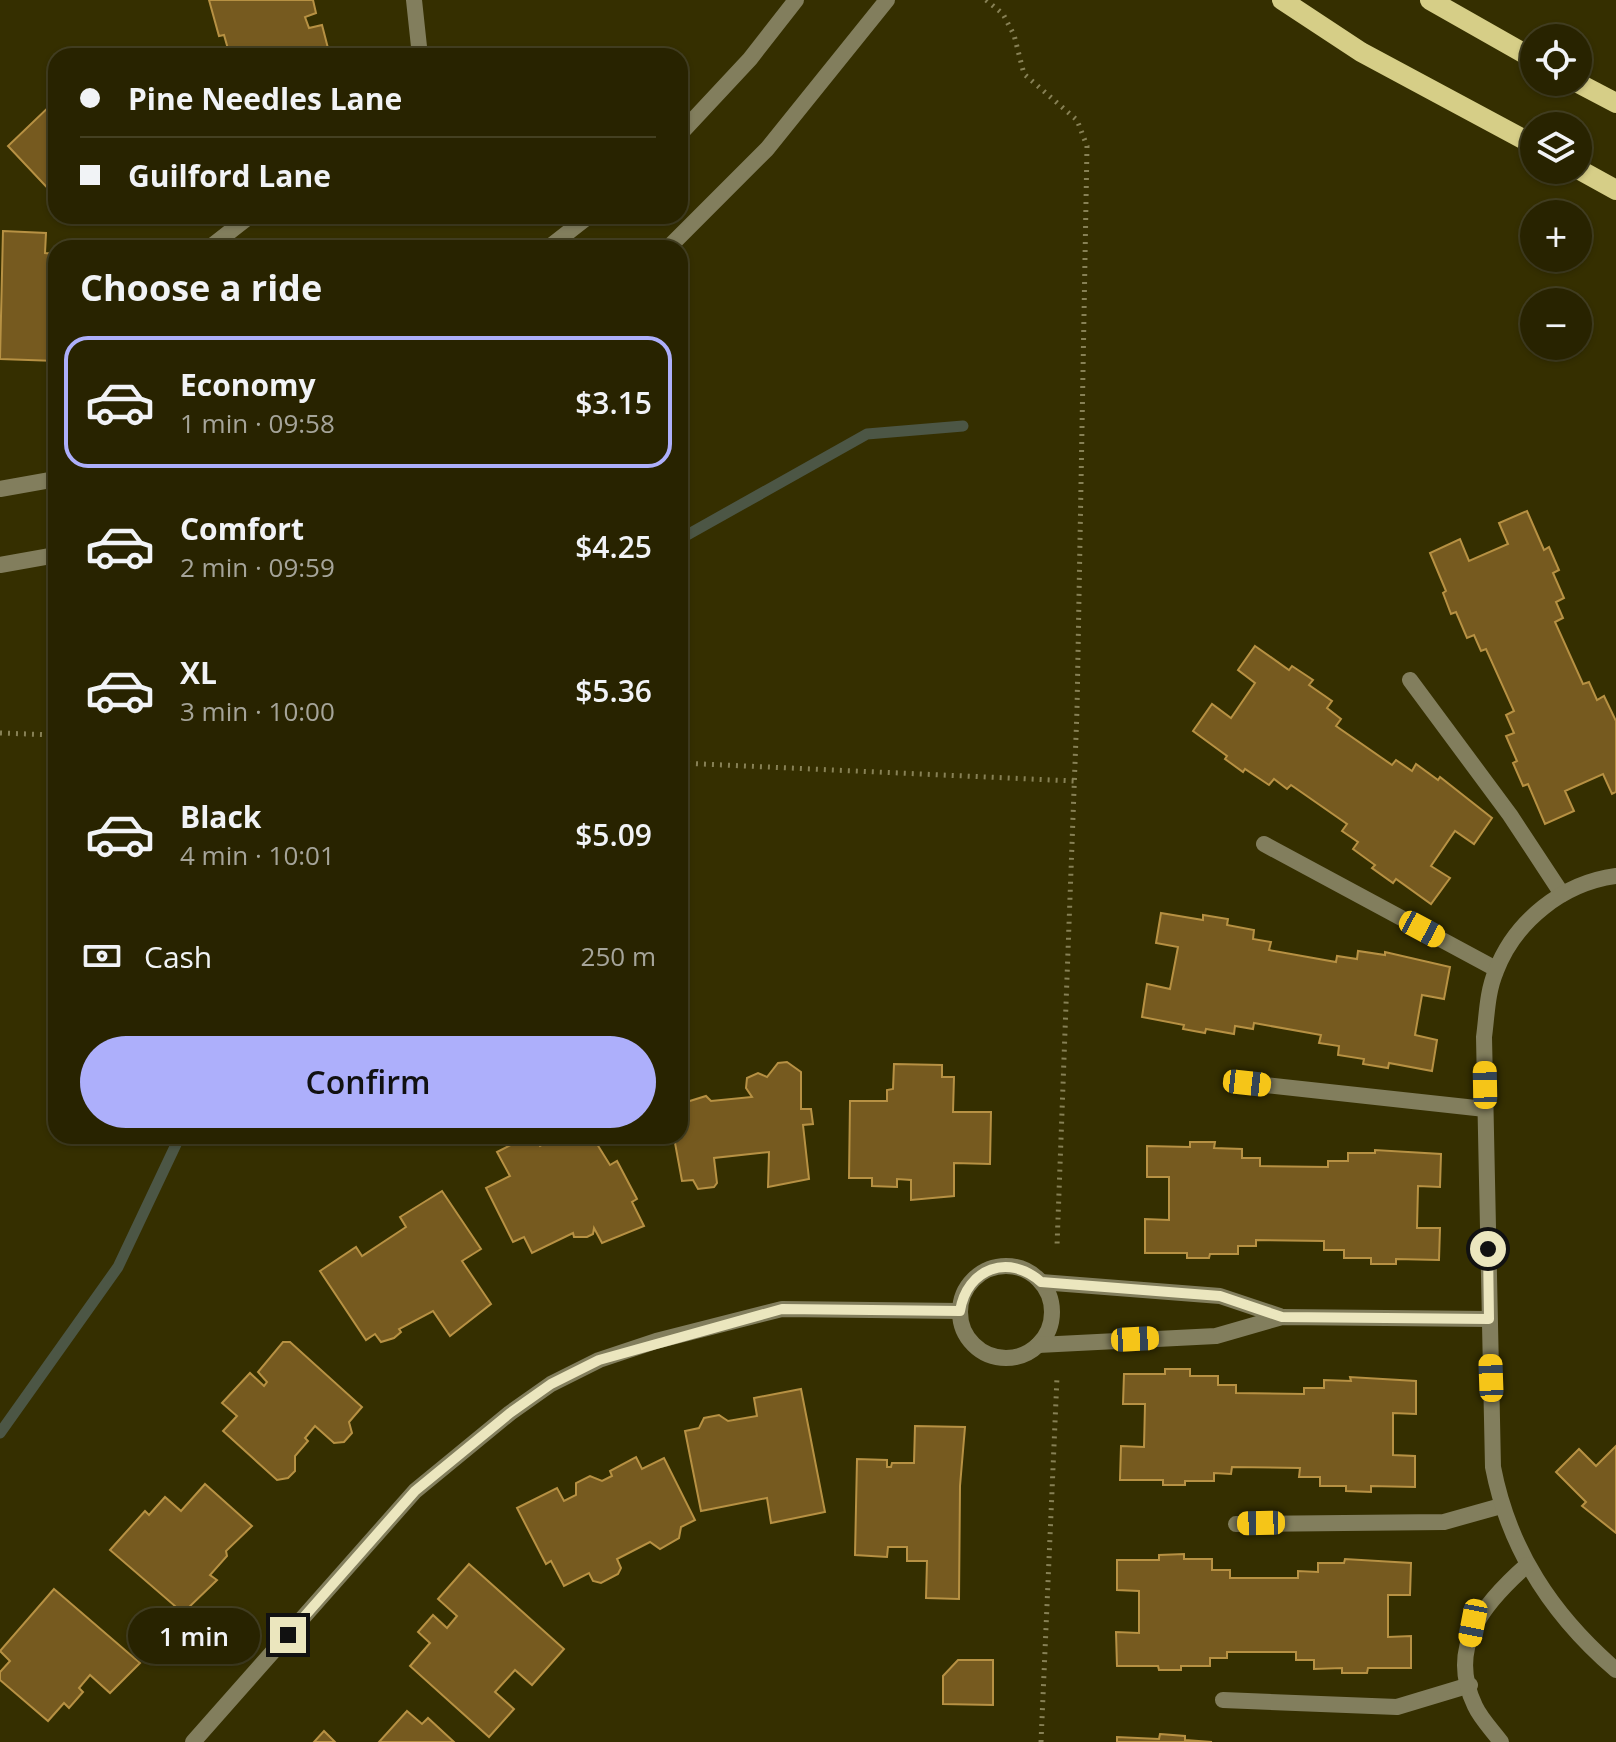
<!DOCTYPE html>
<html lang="en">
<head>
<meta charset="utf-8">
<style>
  body { margin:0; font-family:"Open Sans",sans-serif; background:#302b0a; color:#f1f3f6; height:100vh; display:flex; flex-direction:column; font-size:30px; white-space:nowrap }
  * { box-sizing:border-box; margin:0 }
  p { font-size:26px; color:#a5a499 }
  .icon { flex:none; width:44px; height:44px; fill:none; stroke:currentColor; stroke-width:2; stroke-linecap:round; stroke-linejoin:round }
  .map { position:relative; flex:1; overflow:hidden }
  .sheet { position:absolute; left:48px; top:240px; width:640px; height:904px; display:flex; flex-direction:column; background:#282300; border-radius:24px; box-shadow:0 2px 6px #0004,0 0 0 2px #444022 }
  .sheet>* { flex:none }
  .guide { position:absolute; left:48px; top:48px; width:640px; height:176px; border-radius:24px; box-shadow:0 2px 6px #0004,0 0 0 2px #444022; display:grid; align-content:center; height:176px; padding:0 32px; background:#282300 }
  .fabs { position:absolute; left:1520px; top:24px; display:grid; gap:16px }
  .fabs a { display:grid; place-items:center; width:72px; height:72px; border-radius:50%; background:#282300; box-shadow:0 2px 6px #0004,0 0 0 2px #444022; font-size:40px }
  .end { position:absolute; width:36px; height:36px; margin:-18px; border:10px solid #ebe6be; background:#111; box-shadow:0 0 0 4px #111 }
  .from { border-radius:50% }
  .bubble { position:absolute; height:56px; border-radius:28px; background:#282300; box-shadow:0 2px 6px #0004,0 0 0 2px #444022; font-size:26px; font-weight:600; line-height:56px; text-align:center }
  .car { position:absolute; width:24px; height:48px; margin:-24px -12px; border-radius:10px; box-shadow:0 0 6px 2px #0007; background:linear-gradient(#f5c518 24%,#345 0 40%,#f5c518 0 76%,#345 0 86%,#f5c518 0) }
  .guide b { display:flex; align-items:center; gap:28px; height:76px; font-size:30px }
  .guide b+b { border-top:2px solid #444022 }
  .guide i { width:20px; height:20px; background:#f1f3f6 }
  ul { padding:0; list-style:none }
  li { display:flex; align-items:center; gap:24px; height:132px; margin:0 16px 12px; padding:0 16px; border:4px solid transparent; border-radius:24px }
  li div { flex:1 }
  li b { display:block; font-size:30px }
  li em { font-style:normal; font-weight:600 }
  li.selected { border-color:#adaffb }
  li>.icon { width:72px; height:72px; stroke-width:1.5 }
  h2 { padding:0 32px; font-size:36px; line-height:96px }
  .pay { display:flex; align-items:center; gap:20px; height:88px; padding:0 32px; font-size:30px }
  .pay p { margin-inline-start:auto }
  .button { display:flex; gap:16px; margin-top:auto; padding:16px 32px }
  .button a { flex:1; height:92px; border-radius:48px; background:#adaffb; color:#111; font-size:32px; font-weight:600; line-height:92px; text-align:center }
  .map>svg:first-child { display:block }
</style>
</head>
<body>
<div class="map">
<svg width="1616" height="1742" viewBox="0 0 1616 1742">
  <rect width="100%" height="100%" fill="#352f00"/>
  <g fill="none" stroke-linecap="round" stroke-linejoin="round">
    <g stroke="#4c5645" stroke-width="11">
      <polyline points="680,539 867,434 963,426"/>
      <polyline points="0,1433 118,1267 180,1136"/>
    </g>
  </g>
  <g fill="#765a1f" stroke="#b79143" stroke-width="2">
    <polygon points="209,0 313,0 316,13 305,17 309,28 322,25 329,52 314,56 230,56 224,35 219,36"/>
    <polygon points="56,100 56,197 8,146"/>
    <polygon points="3,231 46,233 45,253 56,254 56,361 0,359"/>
    <polygon points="1527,511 1544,550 1549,547 1559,570 1553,573 1564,598 1556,602 1563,618 1555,622 1583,684 1589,682 1597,700 1604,696 1616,721 1616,792 1612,794 1603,774 1565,791 1574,811 1545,824 1528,784 1523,786 1513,763 1517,761 1506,736 1514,733 1506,715 1514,711 1486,649 1481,651 1474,635 1467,638 1456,612 1451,614 1443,593 1446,591 1430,553 1460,539 1469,561 1508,544 1499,523"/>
    <polygon points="1255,646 1289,670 1292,666 1313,680 1309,685 1332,701 1327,708 1341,719 1336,726 1392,765 1396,760 1412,771 1416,764 1438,780 1440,777 1492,818 1474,844 1455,831 1431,866 1450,878 1431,904 1396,879 1393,883 1372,868 1375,865 1353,849 1358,842 1342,831 1347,824 1291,785 1287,789 1274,779 1269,785 1245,769 1243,772 1225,759 1227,756 1193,731 1212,704 1231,718 1255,683 1238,670"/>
    <polygon points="1161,913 1203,920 1203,915 1228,919 1227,925 1254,930 1253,939 1271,942 1269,950 1336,962 1337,956 1357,959 1358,951 1385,955 1385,952 1450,967 1444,999 1422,995 1415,1035 1437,1040 1432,1071 1389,1063 1388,1068 1363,1064 1364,1059 1338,1055 1339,1046 1319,1043 1321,1035 1254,1023 1253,1029 1235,1026 1234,1034 1206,1029 1205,1033 1183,1029 1184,1025 1142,1017 1147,984 1170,989 1178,947 1156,943"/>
    <polygon points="787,1062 801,1072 801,1109 811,1109 813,1124 803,1125 809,1179 768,1187 769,1152 714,1158 717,1183 714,1187 698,1189 693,1180 682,1181 675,1143 680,1136 680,1104 706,1096 711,1101 752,1097 746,1088 747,1078 758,1073 767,1077 778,1063"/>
    <polygon points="894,1064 942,1065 942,1077 954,1077 953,1112 991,1112 990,1164 954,1163 954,1196 911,1200 911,1180 897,1179 897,1187 872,1186 872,1178 849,1178 850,1101 887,1101 887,1090 893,1089"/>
    <polygon points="528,1136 535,1136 540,1146 559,1136 592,1136 610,1165 617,1161 637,1199 632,1202 644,1226 602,1243 594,1228 593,1234 587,1237 574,1237 573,1233 532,1253 524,1237 513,1242 486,1188 510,1176 497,1152"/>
    <polygon points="1190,1142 1215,1142 1214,1148 1242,1149 1242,1158 1260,1158 1260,1166 1328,1167 1328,1161 1348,1161 1348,1153 1375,1153 1375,1150 1441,1154 1440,1187 1418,1186 1417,1228 1440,1228 1439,1260 1396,1259 1396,1264 1371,1264 1371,1258 1344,1258 1344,1250 1324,1250 1324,1241 1256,1240 1256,1246 1238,1246 1238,1254 1210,1254 1209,1258 1187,1258 1187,1253 1145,1253 1145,1219 1169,1220 1169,1177 1147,1177 1147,1146 1190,1147"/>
    <polygon points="442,1191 481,1249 462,1261 491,1304 450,1336 433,1311 399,1329 401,1332 394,1338 381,1342 375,1334 366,1340 320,1271 356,1247 362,1256 406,1227 400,1217"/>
    <polygon points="283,1342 290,1342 362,1407 349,1422 352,1433 344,1442 334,1443 315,1426 305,1438 308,1441 295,1456 295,1471 288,1478 277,1480 223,1431 237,1416 222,1403 250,1373 264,1386 267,1382 258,1372"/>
    <polygon points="1165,1369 1190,1369 1190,1376 1218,1376 1218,1385 1236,1385 1236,1393 1304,1394 1304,1388 1324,1388 1324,1380 1351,1381 1350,1377 1416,1381 1416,1414 1393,1413 1393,1455 1415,1456 1415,1487 1371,1486 1371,1492 1346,1491 1346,1486 1320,1486 1320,1477 1299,1477 1300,1468 1232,1467 1231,1474 1214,1473 1214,1481 1185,1481 1185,1485 1163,1485 1163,1480 1120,1480 1121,1446 1144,1447 1145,1404 1123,1404 1124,1374 1165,1374"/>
    <polygon points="801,1389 825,1512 771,1523 767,1498 701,1511 685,1431 699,1428 704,1418 719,1415 728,1421 757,1416 754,1398"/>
    <polygon points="915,1426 965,1427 960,1486 959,1599 926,1598 927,1561 907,1561 907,1547 888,1547 887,1557 855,1555 857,1459 887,1460 887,1467 891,1467 892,1463 914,1463"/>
    <polygon points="1616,1446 1616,1533 1582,1506 1586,1502 1556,1472 1579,1449 1596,1466"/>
    <polygon points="636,1457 642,1469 664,1458 695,1520 681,1527 679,1538 660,1549 650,1542 617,1559 621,1568 618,1574 601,1583 593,1581 589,1573 564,1586 551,1561 546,1564 517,1508 557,1488 564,1501 576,1495 576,1483 590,1476 602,1481 612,1476 610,1471"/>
    <polygon points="205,1484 252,1526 226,1551 227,1556 210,1575 217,1580 183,1613 110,1550 145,1511 149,1515 165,1497 181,1511"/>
    <polygon points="1184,1554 1184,1559 1212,1559 1212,1570 1230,1570 1230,1578 1298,1578 1298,1571 1318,1572 1318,1563 1344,1563 1345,1559 1411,1563 1410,1595 1388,1595 1388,1637 1411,1636 1411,1668 1368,1668 1367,1673 1342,1673 1342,1668 1314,1669 1314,1660 1296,1660 1296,1652 1227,1652 1227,1658 1210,1658 1210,1666 1181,1666 1181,1670 1159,1670 1158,1666 1117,1666 1116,1632 1139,1633 1139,1591 1117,1590 1117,1560 1159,1560 1159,1555"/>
    <polygon points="469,1564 564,1649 532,1685 515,1670 495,1692 514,1709 489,1737 410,1666 430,1643 418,1632 433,1615 447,1628 457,1616 438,1599"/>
    <polygon points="54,1589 140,1663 110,1693 90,1675 79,1688 83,1692 69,1708 64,1703 48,1721 0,1680 0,1672 10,1661 0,1651"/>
    <polygon points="958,1660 993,1660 993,1705 943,1704 943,1676"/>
    <polygon points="407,1711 422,1724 428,1718 454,1742 379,1742"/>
    <polygon points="324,1731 335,1742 314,1742"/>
    <polygon points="1160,1734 1185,1736 1185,1740 1212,1742 1117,1742 1117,1737 1159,1739"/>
  </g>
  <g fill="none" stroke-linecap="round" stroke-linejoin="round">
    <g stroke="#878155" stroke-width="5" stroke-dasharray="2 6" stroke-linecap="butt">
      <polyline points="986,0 1003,14 1014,35 1024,74 1077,120 1087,146 1077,710 1057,1246"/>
      <polyline points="0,733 56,735"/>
      <polyline points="680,763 1074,781"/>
      <polyline points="1041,1742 1057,1377"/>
    </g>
    <g stroke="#827e5d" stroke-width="16">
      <polyline points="1410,680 1510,815 1562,894"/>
      <polyline points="1264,844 1496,969"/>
      <polyline points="1247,1083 1485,1109"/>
      <polyline points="1236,1524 1444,1522 1501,1506"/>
      <polyline points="1223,1700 1397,1707 1470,1685"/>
    </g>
    <g stroke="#827e5d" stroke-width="16">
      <polyline points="414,0 420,56"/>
      <polyline points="209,248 250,216"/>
      <path d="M1616,876C1563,883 1515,921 1496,971C1487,992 1487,1015 1484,1037L1493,1467C1509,1550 1552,1615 1616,1670"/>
      <circle cx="1006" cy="1312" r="46"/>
      <polyline points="1041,1282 1220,1296 1280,1316"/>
      <polyline points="1038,1345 1216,1336 1282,1317 1489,1319"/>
      <polyline points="193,1742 415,1491 510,1413 551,1384 599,1360 656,1341 782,1309 960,1311"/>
      <path d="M1501,1742C1493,1731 1481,1719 1475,1706C1446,1646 1485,1602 1527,1565"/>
    </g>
    <g stroke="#827e5d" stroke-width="16">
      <polyline points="680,134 750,59 796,0"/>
      <polyline points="548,248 589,216"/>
      <polyline points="668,248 767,149 887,0"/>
      <polyline points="0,489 56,479"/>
      <polyline points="0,565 56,555"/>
    </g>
    <g stroke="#d6ce87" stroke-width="20">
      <polyline points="1282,0 1361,52 1534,145"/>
      <polyline points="1430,0 1534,59"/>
      <polyline points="1576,82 1616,103"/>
      <polyline points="1578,169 1616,190"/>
    </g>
  </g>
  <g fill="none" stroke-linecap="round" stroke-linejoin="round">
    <path stroke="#ebe6be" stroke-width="10" d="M288,1635L415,1491L510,1413L551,1384L599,1360L782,1309L960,1311C967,1268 1009,1253 1041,1282L1220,1296L1282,1317L1489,1319L1488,1249"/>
  </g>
</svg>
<div class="fabs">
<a><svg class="icon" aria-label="locate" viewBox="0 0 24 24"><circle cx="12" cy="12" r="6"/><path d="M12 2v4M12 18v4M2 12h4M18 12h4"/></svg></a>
<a><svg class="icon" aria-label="layers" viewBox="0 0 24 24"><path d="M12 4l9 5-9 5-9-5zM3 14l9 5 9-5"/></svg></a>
<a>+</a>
<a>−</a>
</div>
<i class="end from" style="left:1488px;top:1249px"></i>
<i class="end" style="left:288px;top:1635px"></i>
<div class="bubble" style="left:128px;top:1608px;width:132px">1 min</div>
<i class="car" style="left:1422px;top:929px;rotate:118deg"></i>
<i class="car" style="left:1247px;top:1083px;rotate:96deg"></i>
<i class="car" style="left:1485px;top:1085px;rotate:359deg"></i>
<i class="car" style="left:1135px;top:1339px;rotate:87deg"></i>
<i class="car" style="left:1491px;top:1378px;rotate:358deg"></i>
<i class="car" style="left:1261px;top:1523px;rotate:269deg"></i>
<i class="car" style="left:1473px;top:1623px;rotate:191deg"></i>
<div class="guide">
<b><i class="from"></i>Pine Needles Lane</b>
<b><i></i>Guilford Lane</b>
</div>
<section class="sheet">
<h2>Choose a ride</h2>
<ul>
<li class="selected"><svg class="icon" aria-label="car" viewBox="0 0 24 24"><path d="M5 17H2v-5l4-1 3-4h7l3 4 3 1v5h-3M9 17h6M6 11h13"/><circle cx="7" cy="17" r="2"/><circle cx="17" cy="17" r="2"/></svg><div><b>Economy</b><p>1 min · 09:58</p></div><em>$3.15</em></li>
<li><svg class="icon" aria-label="car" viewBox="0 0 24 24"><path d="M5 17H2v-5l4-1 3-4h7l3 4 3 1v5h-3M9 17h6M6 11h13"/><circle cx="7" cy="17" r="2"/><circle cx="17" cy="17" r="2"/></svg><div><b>Comfort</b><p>2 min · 09:59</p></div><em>$4.25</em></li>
<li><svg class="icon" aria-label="car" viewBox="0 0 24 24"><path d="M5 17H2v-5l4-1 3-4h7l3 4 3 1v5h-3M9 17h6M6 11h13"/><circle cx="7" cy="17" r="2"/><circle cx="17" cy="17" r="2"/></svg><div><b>XL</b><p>3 min · 10:00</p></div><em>$5.36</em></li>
<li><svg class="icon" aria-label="car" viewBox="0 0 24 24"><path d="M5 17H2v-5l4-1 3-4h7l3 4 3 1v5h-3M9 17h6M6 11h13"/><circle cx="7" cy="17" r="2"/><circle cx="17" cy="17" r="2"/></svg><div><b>Black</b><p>4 min · 10:01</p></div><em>$5.09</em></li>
</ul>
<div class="pay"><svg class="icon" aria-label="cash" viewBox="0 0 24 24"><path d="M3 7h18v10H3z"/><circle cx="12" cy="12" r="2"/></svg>Cash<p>250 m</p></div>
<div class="button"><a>Confirm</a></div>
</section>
</div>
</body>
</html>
